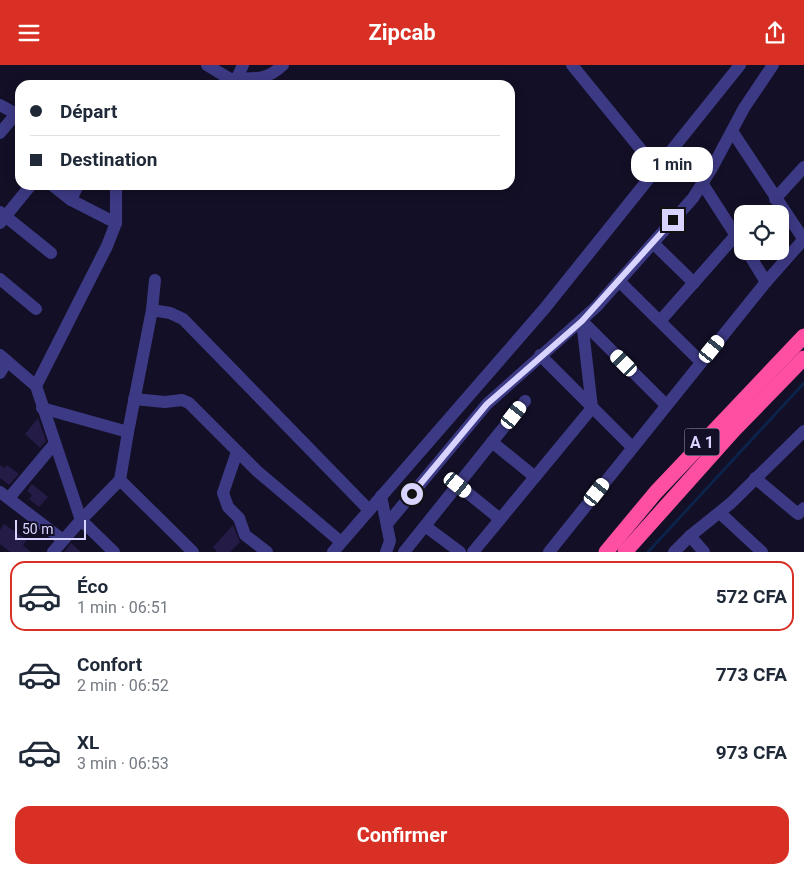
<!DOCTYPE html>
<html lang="fr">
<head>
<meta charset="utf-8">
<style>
  body { margin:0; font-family:Roboto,sans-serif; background:#f2f2f3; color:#1f2937; height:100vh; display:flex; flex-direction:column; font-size:19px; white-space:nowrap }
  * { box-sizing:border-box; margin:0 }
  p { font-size:16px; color:#747a83 }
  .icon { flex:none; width:28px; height:28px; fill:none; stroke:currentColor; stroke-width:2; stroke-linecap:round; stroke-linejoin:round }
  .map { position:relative; height:487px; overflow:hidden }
  .sheet { display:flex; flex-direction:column; background:#fff; flex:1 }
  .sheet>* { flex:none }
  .top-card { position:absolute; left:15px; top:15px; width:500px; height:110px; border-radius:15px; box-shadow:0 2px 12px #0003; display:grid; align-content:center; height:110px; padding:0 15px; background:#fff }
  .controls { position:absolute; left:734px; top:140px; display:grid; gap:10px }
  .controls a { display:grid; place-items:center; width:55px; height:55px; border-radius:10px; background:#fff; box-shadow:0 2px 12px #0003; font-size:25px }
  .scale { position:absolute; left:15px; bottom:12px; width:71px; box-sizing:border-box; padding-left:5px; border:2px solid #d9d4ff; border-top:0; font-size:14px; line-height:18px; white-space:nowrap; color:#d9d4ff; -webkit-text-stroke:4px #130f26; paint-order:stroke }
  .end { position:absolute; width:22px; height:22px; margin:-11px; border:6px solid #d9d4ff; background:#111; box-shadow:0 0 0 2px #111 }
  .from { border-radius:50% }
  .bubble { position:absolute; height:35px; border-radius:15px; background:#fff; box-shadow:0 2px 12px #0003; font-size:16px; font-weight:700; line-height:35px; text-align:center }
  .car { position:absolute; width:15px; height:30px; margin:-15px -8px; border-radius:6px; box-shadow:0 0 4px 1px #0007; background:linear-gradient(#fff 24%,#345 0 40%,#fff 0 76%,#345 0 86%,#fff 0) }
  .top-card b { display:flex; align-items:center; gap:18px; height:48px; font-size:19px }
  .top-card b+b { border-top:1px solid #e0e1e3 }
  .top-card i { width:12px; height:12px; background:#1f2937 }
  ul { padding:9px 0 0; list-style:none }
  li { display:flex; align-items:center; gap:15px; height:70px; margin:0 10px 8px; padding:0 5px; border:2px solid transparent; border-radius:15px }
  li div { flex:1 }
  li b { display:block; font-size:19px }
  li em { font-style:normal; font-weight:700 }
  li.on { border-color:#d93025 }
  li>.icon { width:45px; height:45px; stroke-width:1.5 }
  .action { display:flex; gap:10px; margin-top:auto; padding:10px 15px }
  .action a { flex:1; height:58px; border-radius:15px; background:#d93025; color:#fff; font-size:20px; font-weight:700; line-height:58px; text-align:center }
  header { display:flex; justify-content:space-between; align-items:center; height:65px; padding:0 15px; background:#d93025; color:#fff; font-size:22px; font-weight:700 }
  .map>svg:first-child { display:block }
</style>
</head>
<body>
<header><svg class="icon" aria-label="menu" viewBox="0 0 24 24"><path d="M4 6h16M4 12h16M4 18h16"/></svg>Zipcab<svg class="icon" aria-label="share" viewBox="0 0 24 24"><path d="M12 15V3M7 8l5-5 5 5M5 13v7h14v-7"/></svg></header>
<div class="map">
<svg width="804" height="487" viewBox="0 0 804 487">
  <rect width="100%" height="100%" fill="#130f26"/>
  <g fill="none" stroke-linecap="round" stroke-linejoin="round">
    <polyline stroke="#0c2248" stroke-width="3" points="648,487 804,318"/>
  </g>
  <g fill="#241b47">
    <polygon points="38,353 46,376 40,383 25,369"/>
    <polygon points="0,400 4,403 7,400 19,409 9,420 0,413"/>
    <polygon points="32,419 48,432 39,442 29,434 32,430 27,426"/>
    <polygon points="4,459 27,475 23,480 31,487 10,487 0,479 0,465"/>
    <polygon points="233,460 240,477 230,487 217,487 213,482"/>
    <polygon points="71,478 81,487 64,487"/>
  </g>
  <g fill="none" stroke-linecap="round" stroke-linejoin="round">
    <g stroke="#3d3a85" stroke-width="12">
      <polyline points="207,0 230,14"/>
      <polyline points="572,0 656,103"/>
      <polyline points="237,13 243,0"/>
      <path d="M222,20L230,14C253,12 264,18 283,0"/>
      <polyline points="0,40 20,51"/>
      <polyline points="732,66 804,175"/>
      <polyline points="0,68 16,49"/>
      <polyline points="702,118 742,180"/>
      <polyline points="52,120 71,135 116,158"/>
      <polyline points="775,134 804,102"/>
      <polyline points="71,135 78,120"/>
      <polyline points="0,147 51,188"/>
      <polyline points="0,158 31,120"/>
      <polyline points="653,178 694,218"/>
      <polyline points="747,186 766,217"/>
      <polyline points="0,214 36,244"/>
      <polyline points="619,216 701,297"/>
      <polyline points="152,245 170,248 183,254 369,445"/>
      <polyline points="582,256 666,340"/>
      <polyline points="660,256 736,170"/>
      <polyline points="0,290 36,321 81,455 114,487"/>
      <polyline points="540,290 632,382"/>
      <polyline points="0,308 7,296"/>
      <polyline points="36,321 107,181 116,158 116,120"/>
      <polyline points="134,334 165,337 182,335 189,338 257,406 341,477"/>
      <polyline points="42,343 128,367"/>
      <polyline points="492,377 535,412"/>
      <polyline points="237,387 223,428 228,442 239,453 245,470 267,487"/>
      <polyline points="755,413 798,449 804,443"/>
      <polyline points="120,415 193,487"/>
      <polyline points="458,420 500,454"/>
      <polyline points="0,427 63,475"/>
      <polyline points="381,431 390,476 386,487"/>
      <polyline points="9,433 55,378"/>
      <polyline points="720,448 762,487"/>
      <polyline points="387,459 487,339 596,242 693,133 712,103 744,43 773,0"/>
      <polyline points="425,461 460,487"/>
      <polyline points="690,471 704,487"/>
      <polyline points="53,487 81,455 120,415 128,367 152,245 155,215"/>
      <polyline points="333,487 545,243 740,0"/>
      <polyline points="404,487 525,336"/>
      <polyline points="473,487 592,343 582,256"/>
      <polyline points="549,487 766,217 804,174"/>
      <polyline points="674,487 690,471 731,438 804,366"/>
    </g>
    <g stroke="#ff4fa3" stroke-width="15">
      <polyline points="606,487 656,427 804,271"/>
      <polyline points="625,487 734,365 804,293"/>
    </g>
  </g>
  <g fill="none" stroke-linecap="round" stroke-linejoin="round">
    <polyline stroke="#d9d4ff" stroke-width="6" points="412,429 487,339 582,256 673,155"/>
  </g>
  <g text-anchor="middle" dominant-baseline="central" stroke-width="4.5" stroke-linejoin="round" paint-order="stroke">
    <rect fill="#130f26" stroke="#9e99be" stroke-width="1" x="684.5" y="363.5" width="35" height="27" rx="4"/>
    <g font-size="16" font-weight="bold" fill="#d9d4ff">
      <text x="702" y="377">A 1</text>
    </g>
  </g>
</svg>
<div class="controls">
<a><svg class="icon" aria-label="locate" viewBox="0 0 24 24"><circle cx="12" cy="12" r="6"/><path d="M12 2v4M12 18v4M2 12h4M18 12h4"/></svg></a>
</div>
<div class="scale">50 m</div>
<i class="end from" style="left:412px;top:429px"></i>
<i class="end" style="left:673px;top:155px"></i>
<div class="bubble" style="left:631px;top:82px;width:82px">1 min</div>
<i class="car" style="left:712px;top:284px;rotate:39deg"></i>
<i class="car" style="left:624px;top:298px;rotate:315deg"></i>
<i class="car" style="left:514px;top:350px;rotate:38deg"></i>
<i class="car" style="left:458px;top:420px;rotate:129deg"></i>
<i class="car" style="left:597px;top:427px;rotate:38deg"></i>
<div class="top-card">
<b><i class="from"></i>Départ</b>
<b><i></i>Destination</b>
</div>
</div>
<section class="sheet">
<ul>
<li class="on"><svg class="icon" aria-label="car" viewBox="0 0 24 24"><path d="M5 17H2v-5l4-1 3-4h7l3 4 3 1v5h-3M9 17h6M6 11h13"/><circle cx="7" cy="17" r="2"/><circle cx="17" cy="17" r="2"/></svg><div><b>Éco</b><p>1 min · 06:51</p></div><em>572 CFA</em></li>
<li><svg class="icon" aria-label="car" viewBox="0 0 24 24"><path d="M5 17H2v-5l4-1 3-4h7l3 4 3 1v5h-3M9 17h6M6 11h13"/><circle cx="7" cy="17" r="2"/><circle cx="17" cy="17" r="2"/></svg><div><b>Confort</b><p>2 min · 06:52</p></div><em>773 CFA</em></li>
<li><svg class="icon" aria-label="car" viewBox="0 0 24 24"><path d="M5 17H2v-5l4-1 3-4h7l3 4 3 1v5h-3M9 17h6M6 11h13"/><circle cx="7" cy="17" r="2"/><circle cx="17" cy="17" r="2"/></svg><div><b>XL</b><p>3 min · 06:53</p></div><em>973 CFA</em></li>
</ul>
<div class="action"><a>Confirmer</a></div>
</section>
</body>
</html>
